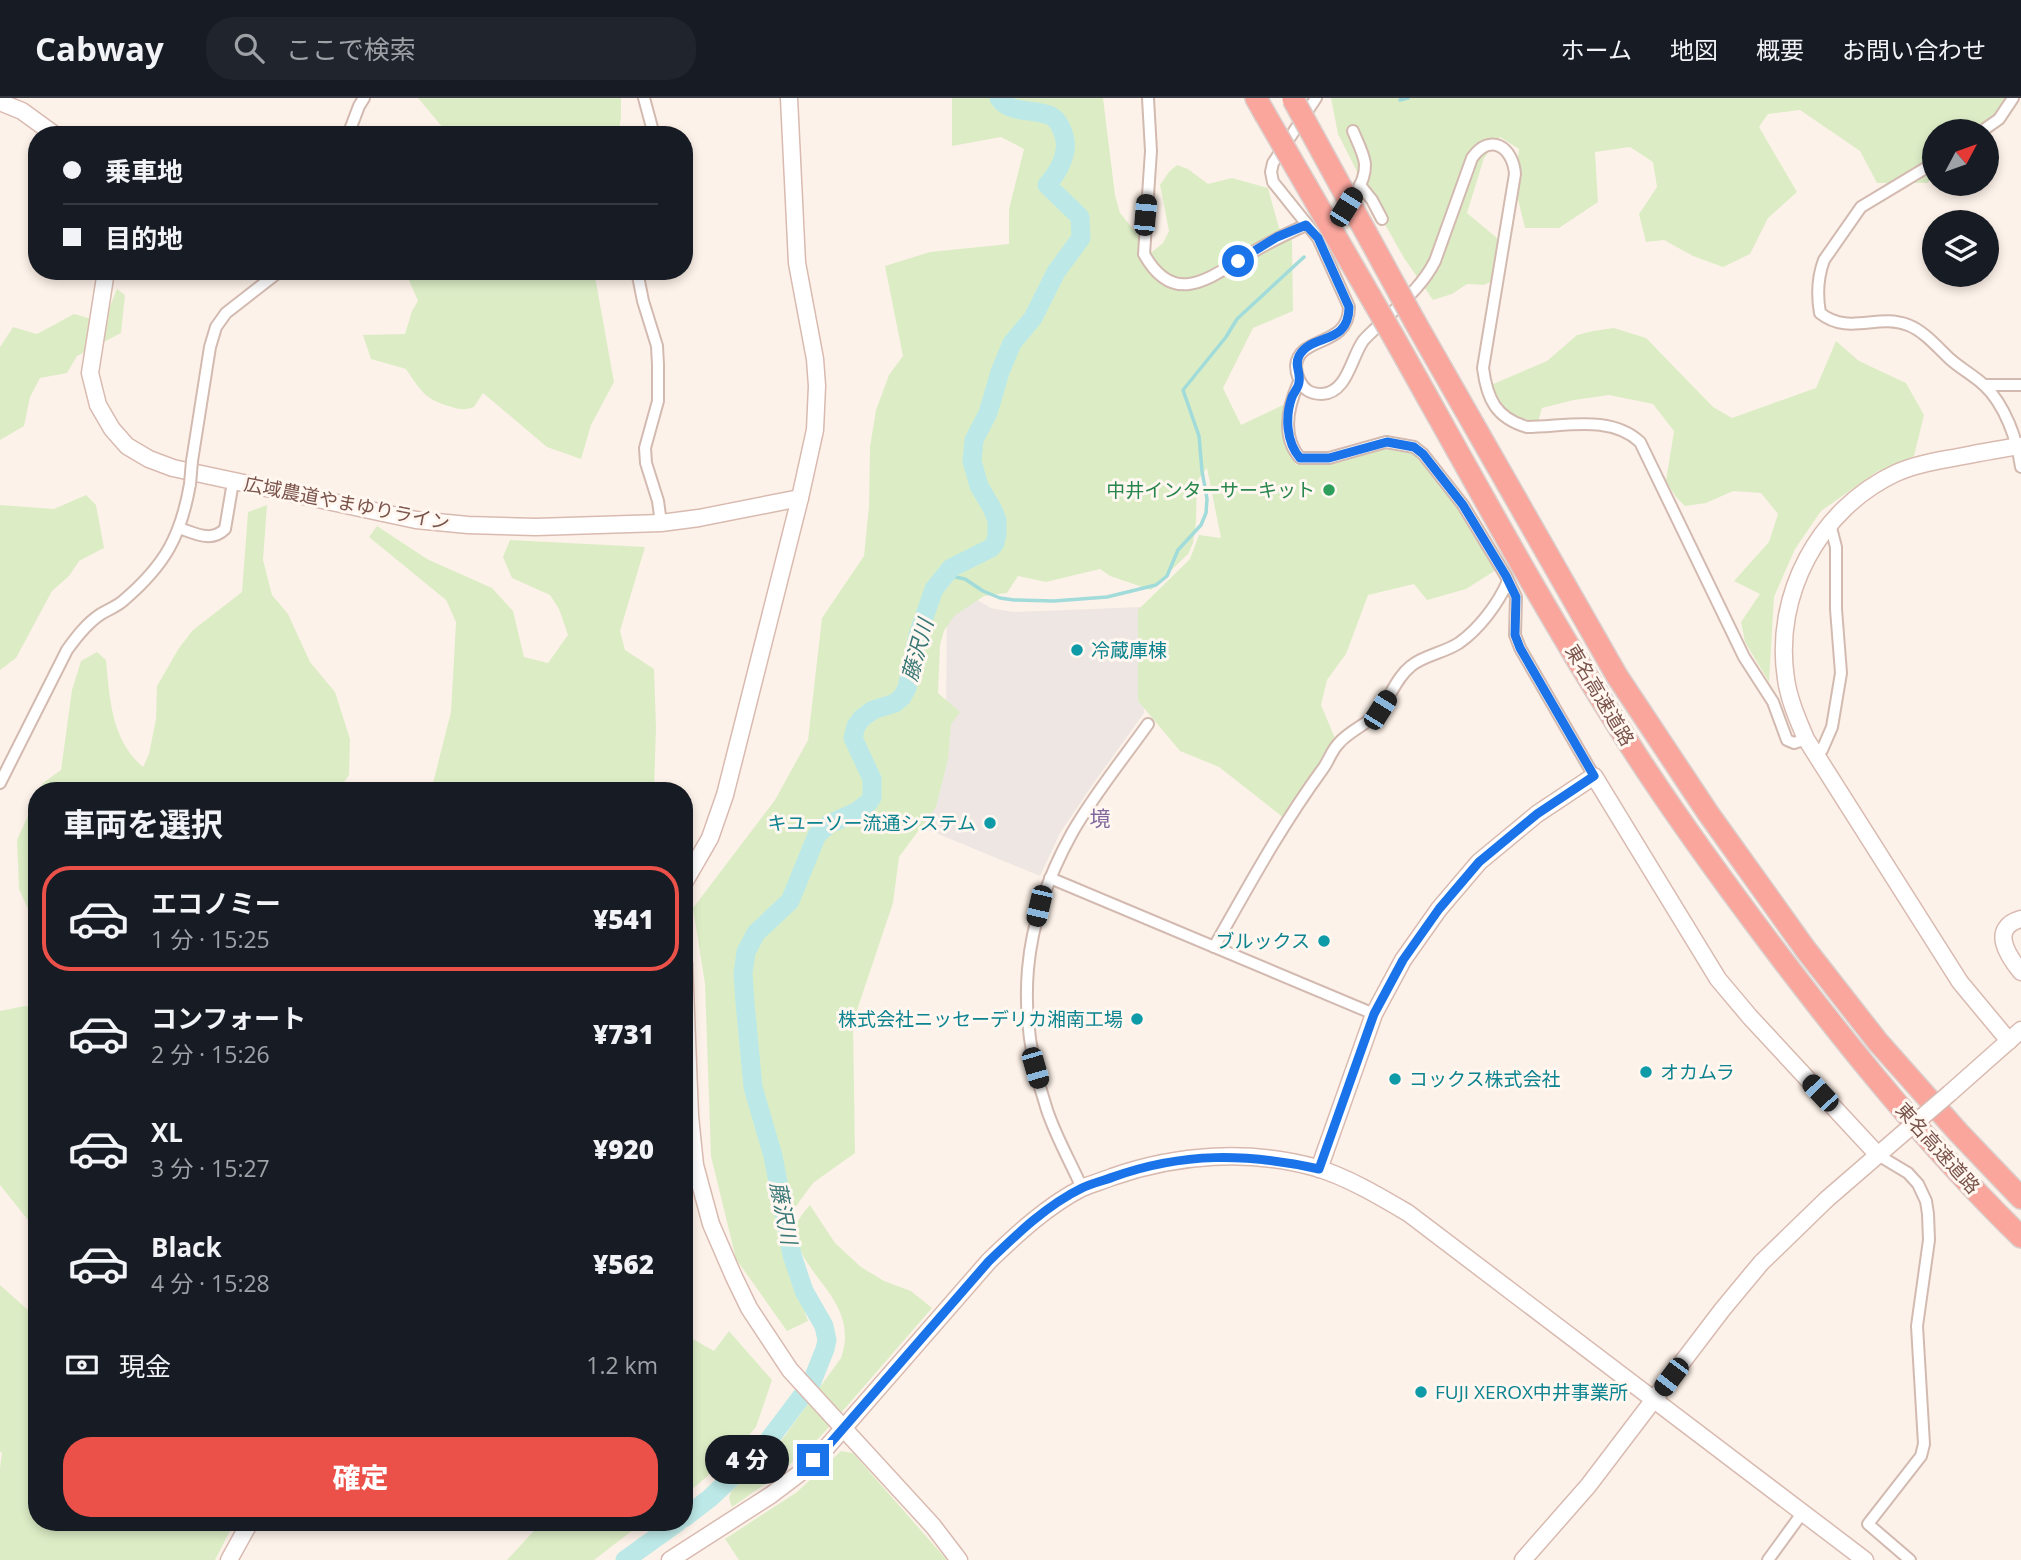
<!DOCTYPE html>
<html lang="ja">
<head>
<meta charset="utf-8">
<style>
  body { margin:0; font-family:"Open Sans","Noto Sans JP",sans-serif; background:#20242c; color:#f1f3f6; height:100vh; display:flex; flex-direction:column; font-size:26px; white-space:nowrap }
  * { box-sizing:border-box; margin:0 }
  p { font-size:23px; color:#9ea1a6 }
  .icon { flex:none; width:38px; height:38px; fill:none; stroke:currentColor; stroke-width:2; stroke-linecap:round; stroke-linejoin:round }
  .map { position:relative; flex:1; overflow:hidden }
  .panel { position:absolute; left:28px; top:684px; width:665px; height:749px; display:flex; flex-direction:column; background:#171b24; border-radius:28px; box-shadow:0 4px 10px #0003 }
  .panel>* { flex:none }
  .guide { position:absolute; left:28px; top:28px; width:665px; height:154px; border-radius:28px; box-shadow:0 4px 10px #0003; display:grid; align-content:center; height:154px; padding:0 35px; background:#171b24 }
  .needle { width:46px; rotate:49deg }
  .controls { position:absolute; left:1922px; top:21px; display:grid; gap:14px }
  .controls a { display:grid; place-items:center; width:77px; height:77px; border-radius:50%; background:#171b24; box-shadow:0 4px 10px #0003; font-size:35px }
  .end { position:absolute; width:32px; height:32px; margin:-16px; border:9px solid #1a73e8; background:#fff; box-shadow:0 0 0 4px #fff }
  .from { border-radius:50% }
  .bubble { position:absolute; height:49px; border-radius:24px; background:#171b24; box-shadow:0 4px 10px #0003; font-size:23px; font-weight:800; line-height:49px; text-align:center }
  .car { position:absolute; width:21px; height:42px; margin:-21px -10px; border-radius:9px; box-shadow:0 0 5px 2px #0007; background:linear-gradient(#222 24%,#8ab4d8 0 40%,#222 0 76%,#8ab4d8 0 86%,#222 0) }
  .guide b { display:flex; align-items:center; gap:24px; height:66px; font-size:26px }
  .guide b+b { border-top:2px solid #363941 }
  .guide i { width:18px; height:18px; background:#f1f3f6 }
  ul { padding:0; list-style:none }
  li { display:flex; align-items:center; gap:21px; height:105px; margin:0 14px 10px; padding:0 21px; border:4px solid transparent; border-radius:28px }
  li div { flex:1 }
  li b { display:block; font-size:26px }
  li em { font-style:normal; font-weight:800 }
  li.on { border-color:#ec5149 }
  li>.icon { width:63px; height:63px; stroke-width:1.5 }
  h2 { padding:0 35px; font-size:32px; line-height:84px }
  .pay { display:flex; align-items:center; gap:18px; height:77px; padding:0 35px; font-size:26px }
  .pay p { margin-inline-start:auto }
  .action { display:flex; gap:14px; margin-top:auto; padding:14px 35px }
  .action a { flex:1; height:80px; border-radius:28px; background:#ec5149; color:#fff; font-size:28px; font-weight:800; line-height:80px; text-align:center }
  header { display:flex; align-items:center; gap:42px; box-sizing:border-box; height:98px; padding:0 35px; background:#171b24; border-bottom:2px solid #363941 }
  header strong { font-size:33px }
  nav { display:flex; gap:38px; margin-inline-start:auto; font-size:24px }
  .search { width:490px; height:63px; background:#20242c; display:flex; align-items:center; gap:18px; box-sizing:border-box; padding:0 24px; border-radius:28px; color:#9ea1a6; font-size:26px }
  .map>svg:first-child { display:block }
</style>
</head>
<body>
<header>
<strong>Cabway</strong>
<div class="search"><svg class="icon" aria-label="search" viewBox="0 0 24 24"><circle cx="10" cy="10" r="6"/><path d="M15 15l6 6"/></svg>ここで検索</div>
<nav><a>ホーム</a><a>地図</a><a>概要</a><a>お問い合わせ</a></nav>
</header>
<div class="map">
<svg width="2021" height="1462" viewBox="0 0 2021 1462">
  <rect width="100%" height="100%" fill="#fdf2e9"/>
  <polygon fill="#eee6e2" points="972,499 991,510 1013,514 1142,509 1144,615 1093,686 1060,735 1040,778 907,723 946,617 947,514"/>
  <g fill="#dcedc6">
    <polygon points="418,0 621,0 621,20 618,37 449,37"/>
    <polygon points="952,0 1103,0 1115,97 1120,115 1152,154 1163,145 1169,133 1160,87 1169,74 1177,67 1188,71 1208,86 1232,80 1268,90 1279,130 1292,139 1293,213 1253,230 1223,290 1241,327 1287,305 1287,346 1296,367 1301,364 1321,365 1353,360 1387,349 1415,355 1458,407 1472,429 1469,431 1496,472 1466,491 1427,502 1414,486 1368,497 1346,556 1327,582 1321,607 1337,645 1284,720 1219,669 1180,653 1138,603 1138,512 1190,461 1199,437 1221,440 1207,370 1197,383 1196,424 1193,445 1188,456 1151,492 1110,478 1100,471 1046,484 1018,478 1007,495 984,498 954,518 944,533 940,547 938,595 960,614 951,626 948,661 936,709 899,759 893,805 853,924 855,1055 813,1085 777,1134 808,1223 787,1233 736,1161 711,1058 705,886 693,810 775,702 808,642 822,520 864,458 869,408 870,349 876,312 889,277 903,258 885,168 930,154 1009,146 1009,111 1024,51 1001,39 952,48"/>
    <polygon points="1331,0 2008,0 2011,14 1986,35 1986,33 1934,33 1934,79 1927,85 1877,85 1860,53 1800,12 1768,16 1759,29 1797,94 1768,120 1750,156 1723,169 1693,158 1664,142 1646,144 1639,116 1657,89 1653,64 1630,49 1595,54 1598,104 1559,130 1525,130 1514,85 1519,51 1500,39 1484,60 1467,115 1497,140 1501,159 1497,181 1484,187 1467,186 1452,196 1433,202 1404,160 1374,107 1338,36"/>
    <path d="M405,173H594L614,284L591,327L581,361L547,349L483,295L474,309C465,312 461,312 452,309C425,302 421,293 406,271L371,261L363,237L405,236L412,213L418,203Z"/>
    <polygon points="117,191 125,197 121,235 77,258 67,275 40,280 30,299 24,328 0,342 0,249 13,229 37,236 74,216 88,220 106,218"/>
    <path d="M1614,230L1646,240L1713,309L1732,320L1816,290L1836,243L1859,263L1906,285L1924,317L1914,358L1895,369L1878,373L1821,413L1795,451L1774,499L1769,584L1745,544L1741,524L1760,496L1734,483L1769,444L1778,416L1761,395L1733,393L1706,405L1685,408L1676,399L1666,383L1674,333L1653,306L1609,297L1574,302L1542,310L1538,324C1510,318 1503,315 1491,287L1547,263L1577,237L1593,233Z"/>
    <polygon points="86,397 96,407 104,450 79,463 69,478 52,493 16,560 0,572 0,407 54,411"/>
    <path d="M267,407L263,462L272,497L288,516L310,564L335,594L350,641L349,677L338,693H39L43,685L61,672L72,592L81,563L97,554L106,562C110,602 111,641 143,669L149,656L156,621L157,588L179,550L193,532L242,494L248,414Z"/>
    <polygon points="377,428 427,461 492,490 513,513 524,559 548,565 568,537 559,511 550,497 512,480 503,459 510,442 645,449 620,533 625,552 654,571 656,629 654,693 431,693 451,614 456,524 446,502 369,439"/>
    <polygon points="37,698 37,831 19,791 17,742"/>
    <polygon points="25,908 37,911 37,1133 0,1087 0,913"/>
    <path d="M810,1107L835,1145L861,1169L884,1183L911,1193L932,1210L821,1338L778,1377L732,1409L729,1400L731,1394L781,1343L841,1260C862,1201 793,1174 796,1130C797,1121 805,1113 810,1107Z"/>
    <polygon points="0,1187 29,1213 37,1212 37,1424 234,1425 215,1462 0,1462 0,1370 2,1355 0,1353"/>
    <polygon points="729,1233 772,1282 756,1329 730,1359 684,1398 684,1236 714,1253"/>
    <polygon points="841,1353 853,1355 947,1462 739,1462 725,1441 797,1394"/>
    <polygon points="542,1424 642,1424 642,1425 594,1462 507,1462"/>
  </g>
  <g fill="none" stroke-linecap="round" stroke-linejoin="round">
    <g stroke="#a1dbda" stroke-width="3.5">
      <polyline points="1400,2 1408,0"/>
      <polyline points="946,477 965,481 983,493 1000,500 1014,502 1054,503 1107,499 1156,487 1167,478 1178,452 1201,427 1206,415 1207,401 1202,373 1199,338 1183,292 1226,239 1237,221 1304,159"/>
    </g>
    <g stroke="#bce9e7" stroke-width="19">
      <path d="M684,1420L710,1400L762,1351L811,1286L825,1251L827,1242L824,1228L804,1193L792,1157L773,1058L753,989L745,905L743,875L746,854L756,835L790,803L817,737L829,726L856,714L869,704L872,699V681L853,640L856,628L862,620L873,612L895,605L902,599L907,590L918,537L934,491L951,470L991,450L995,445L997,437V422L992,410L979,388L972,363L974,342L988,315L1000,274L1012,245L1033,220L1056,174L1081,140L1080,119L1047,87C1055,78 1063,65 1065,53C1067,42 1061,23 1051,18C1036,10 1010,17 999,0"/>
      <polyline points="625,1462 678,1424"/>
    </g>
    <defs>
      <g id="street">
        <polyline points="644,0 654,37"/>
        <path d="M1148,0L1151,53L1144,156C1174,210 1209,180 1248,157C1267,145 1286,136 1306,127"/>
        <path d="M1316,0L1273,65L1271,74L1273,84L1318,140L1349,209C1349,250 1298,237 1296,268C1296,276 1300,287 1307,292C1311,295 1317,296 1322,296C1347,295 1351,260 1363,243C1367,238 1373,233 1378,228C1398,208 1422,189 1435,163L1472,60C1490,34 1513,49 1515,76L1483,270C1487,301 1496,320 1527,329C1564,329 1610,316 1640,344L1744,559L1773,604L1787,642L1794,645L1806,641"/>
        <polyline points="1982,33 1999,21 2013,0"/>
        <polyline points="348,37 359,8 364,0"/>
        <path d="M1934,65L1861,109L1824,162C1818,178 1817,198 1820,215C1849,238 1877,215 1908,227C1924,233 1937,249 1950,261C1960,270 1973,277 1984,287C2005,307 2017,341 2021,369"/>
        <polyline points="1360,87 1372,102 1382,121"/>
        <path d="M1328,129C1343,112 1366,90 1365,66C1364,56 1357,43 1353,33"/>
        <polyline points="637,173 643,203 657,248 658,267 658,303 645,350 646,365 658,403 661,425"/>
        <path d="M1299,284C1288,308 1281,338 1300,360H1329L1386,344L1414,349L1423,356L1463,407L1506,478L1516,499L1515,537L1520,550L1594,678"/>
        <polyline points="1984,287 2021,287"/>
        <polyline points="192,363 210,249 216,229 226,215 280,173"/>
        <path d="M179,430C195,435 211,445 225,431L233,384"/>
        <polyline points="1815,656 1822,652 1832,629 1841,575 1836,511 1836,449 1830,426"/>
        <path d="M0,685L67,552C77,538 87,525 101,516C109,511 118,508 124,502C165,467 181,438 190,386"/>
        <polyline points="1050,780 1374,916"/>
        <path d="M1214,849C1248,789 1281,728 1322,672C1329,663 1331,653 1339,645C1350,632 1369,626 1380,612C1391,598 1396,580 1411,568C1424,557 1444,555 1459,545C1479,531 1498,506 1508,483"/>
        <polyline points="1878,1057 1908,1075 1918,1086 1926,1103 1928,1116 1929,1142 1917,1228 1924,1346 1921,1358 1868,1426 1910,1462"/>
        <path d="M1082,1090C1071,1065 1056,1039 1047,1012C1014,913 1021,827 1072,735C1093,698 1123,661 1148,626"/>
        <polyline points="1768,1462 1803,1414"/>
      </g>
      <g id="secondary">
        <polyline points="0,4 22,13 55,37"/>
        <polyline points="106,173 90,275 98,307 112,331 127,348 149,361 173,370 416,422 468,427 536,429 661,425 699,420 800,400"/>
        <polyline points="684,785 710,740 725,697 800,400 815,332 817,288 815,261 797,165 789,0"/>
        <path d="M2021,821C1989,830 2008,858 2021,874"/>
        <polyline points="684,865 690,1018 695,1067 711,1126 734,1179 749,1210 790,1272 933,1428 959,1462"/>
        <path d="M2009,943L1960,884L1806,641C1798,622 1789,602 1786,581C1773,497 1819,411 1896,375C1916,366 1937,363 1958,359C1979,355 2000,351 2021,348"/>
        <polyline points="1950,995 2021,932"/>
        <polyline points="1319,1071 1374,916 1403,862 1439,811 1479,764 1537,716 1594,678 1718,881 1750,919 1878,1057"/>
        <polyline points="229,1462 250,1424"/>
        <path d="M670,1462L771,1397L800,1375L827,1349L989,1163C1017,1136 1047,1108 1082,1090C1091,1086 1102,1083 1112,1079C1177,1056 1250,1051 1317,1070C1349,1080 1379,1098 1408,1115L1865,1462"/>
        <polyline points="1523,1462 1588,1388 1722,1212 1761,1165 1827,1101 1901,1037"/>
      </g>
      <g id="highway">
        <polyline points="1256,0 1265,16"/>
        <polyline points="1415,224 1617,578 1708,715 1806,852 1878,944 1958,1034 2021,1100"/>
        <path d="M1392,236C1472,378 1549,522 1637,658C1680,724 1726,787 1772,848C1849,950 1930,1050 2021,1139"/>
      </g>
    </defs>
    <use href="#street" stroke="#d3bab0" stroke-width="14"/>
    <use href="#secondary" stroke="#d9bab0" stroke-width="19"/>
    <use href="#highway" stroke="#dacfcc" stroke-width="24"/>
    <use href="#street" stroke="#fff" stroke-width="10"/>
    <use href="#secondary" stroke="#fff" stroke-width="16"/>
    <use href="#highway" stroke="#faa69d" stroke-width="21"/>
    <defs>
      <polyline id="street-bridge" points="190,386 192,363"/>
      <polyline id="secondary-bridge" points="1901,1037 1950,995"/>
      <g id="highway-bridge">
        <polyline points="1293,1 1415,224"/>
        <polyline points="1265,16 1392,236"/>
      </g>
    </defs>
    <use href="#street-bridge" stroke="#d3bab0" stroke-width="14" stroke-linecap="butt"/>
    <use href="#secondary-bridge" stroke="#d9bab0" stroke-width="19" stroke-linecap="butt"/>
    <use href="#highway-bridge" stroke="#dacfcc" stroke-width="24" stroke-linecap="butt"/>
    <use href="#street-bridge" stroke="#fff" stroke-width="10"/>
    <use href="#secondary-bridge" stroke="#fff" stroke-width="16"/>
    <use href="#highway-bridge" stroke="#faa69d" stroke-width="21"/>
  </g>
  <g fill="none" stroke-linecap="round" stroke-linejoin="round">
    <path stroke="#1a73e8" stroke-width="9" d="M813,1362L827,1349L989,1163C1017,1136 1047,1107 1082,1090C1092,1085 1103,1083 1113,1079C1183,1054 1246,1055 1319,1071L1374,916L1403,862L1439,811L1479,764L1537,716L1594,678L1520,550L1515,537L1516,499L1506,478L1463,407L1423,356L1414,349L1387,344L1329,360H1300C1286,344 1285,318 1292,299C1294,294 1299,289 1299,284C1301,274 1294,268 1299,258C1311,235 1349,248 1349,209L1318,140L1306,127L1277,139L1238,163"/>
  </g>
  <circle fill="#2e9e5b" stroke="#fff7f0" stroke-width="2.5" cx="1329" cy="392" r="7"/>
  <g fill="#0f9aa8" stroke="#fff7f0" stroke-width="2.5">
    <circle cx="1077" cy="552" r="7"/>
    <circle cx="990" cy="725" r="7"/>
    <circle cx="1324" cy="843" r="7"/>
    <circle cx="1137" cy="921" r="7"/>
    <circle cx="1646" cy="974" r="7"/>
    <circle cx="1395" cy="981" r="7"/>
    <circle cx="1421" cy="1294" r="7"/>
  </g>
  <g text-anchor="middle" dominant-baseline="central" stroke-width="6" stroke-linejoin="round" paint-order="stroke">
    <g font-size="19" fill="#27864d" stroke="#fff7f0" text-anchor="end">
      <text x="1315" y="392">中井インターサーキット</text>
    </g>
    <g font-size="19" fill="#7a534a" stroke="#fff7f0">
      <text transform="translate(347 405) rotate(11)">広域農道やまゆりライン</text>
      <text transform="translate(1600 597) rotate(59)">東名高速道路</text>
      <text transform="translate(1938 1050) rotate(48)">東名高速道路</text>
    </g>
    <g font-size="19" fill="#0d838f" stroke="#fff7f0" text-anchor="start">
      <text x="1091" y="552">冷蔵庫棟</text>
      <text x="976" y="725" text-anchor="end">キユーソー流通システム</text>
      <text x="1310" y="843" text-anchor="end">ブルックス</text>
      <text x="1123" y="921" text-anchor="end">株式会社ニッセーデリカ湘南工場</text>
      <text x="1660" y="974">オカムラ</text>
      <text x="1409" y="981">コックス株式会社</text>
      <text x="1435" y="1294">FUJI XEROX中井事業所</text>
    </g>
    <g font-size="21" font-style="italic" fill="#3a7877" stroke="#fff7f0">
      <text transform="translate(917 552) rotate(-74)">藤沢川</text>
      <text transform="translate(784 1115) rotate(79)">藤沢川</text>
    </g>
    <g font-size="21" fill="#81679d" stroke="#fff7f0">
      <text x="1100" y="720">境</text>
    </g>
  </g>
</svg>
<div class="controls">
<a><svg class="needle" viewBox="-14 -14 28 28"><path d="M0-13l5 13h-10z" fill="#e53935"/><path d="M0 13l5-13h-10z" fill="#9ea1a6"/></svg></a>
<a><svg class="icon" aria-label="layers" viewBox="0 0 24 24"><path d="M12 4l9 5-9 5-9-5zM3 14l9 5 9-5"/></svg></a>
</div>
<i class="end from" style="left:1238px;top:163px"></i>
<i class="end" style="left:813px;top:1362px"></i>
<div class="bubble" style="left:705px;top:1337px;width:84px">4 分</div>
<i class="car" style="left:1346px;top:109px;rotate:32deg"></i>
<i class="car" style="left:1145px;top:117px;rotate:5deg"></i>
<i class="car" style="left:1380px;top:612px;rotate:32deg"></i>
<i class="car" style="left:1039px;top:808px;rotate:193deg"></i>
<i class="car" style="left:1035px;top:970px;rotate:164deg"></i>
<i class="car" style="left:1820px;top:995px;rotate:317deg"></i>
<i class="car" style="left:1671px;top:1279px;rotate:217deg"></i>
<div class="guide">
<b><i class="from"></i>乗車地</b>
<b><i></i>目的地</b>
</div>
<section class="panel">
<h2>車両を選択</h2>
<ul>
<li class="on"><svg class="icon" aria-label="car" viewBox="0 0 24 24"><path d="M5 17H2v-5l4-1 3-4h7l3 4 3 1v5h-3M9 17h6M6 11h13"/><circle cx="7" cy="17" r="2"/><circle cx="17" cy="17" r="2"/></svg><div><b>エコノミー</b><p>1 分 · 15:25</p></div><em>¥541</em></li>
<li><svg class="icon" aria-label="car" viewBox="0 0 24 24"><path d="M5 17H2v-5l4-1 3-4h7l3 4 3 1v5h-3M9 17h6M6 11h13"/><circle cx="7" cy="17" r="2"/><circle cx="17" cy="17" r="2"/></svg><div><b>コンフォート</b><p>2 分 · 15:26</p></div><em>¥731</em></li>
<li><svg class="icon" aria-label="car" viewBox="0 0 24 24"><path d="M5 17H2v-5l4-1 3-4h7l3 4 3 1v5h-3M9 17h6M6 11h13"/><circle cx="7" cy="17" r="2"/><circle cx="17" cy="17" r="2"/></svg><div><b>XL</b><p>3 分 · 15:27</p></div><em>¥920</em></li>
<li><svg class="icon" aria-label="car" viewBox="0 0 24 24"><path d="M5 17H2v-5l4-1 3-4h7l3 4 3 1v5h-3M9 17h6M6 11h13"/><circle cx="7" cy="17" r="2"/><circle cx="17" cy="17" r="2"/></svg><div><b>Black</b><p>4 分 · 15:28</p></div><em>¥562</em></li>
</ul>
<div class="pay"><svg class="icon" aria-label="cash" viewBox="0 0 24 24"><path d="M3 7h18v10H3z"/><circle cx="12" cy="12" r="2"/></svg>現金<p>1.2 km</p></div>
<div class="action"><a>確定</a></div>
</section>
</div>
</body>
</html>
